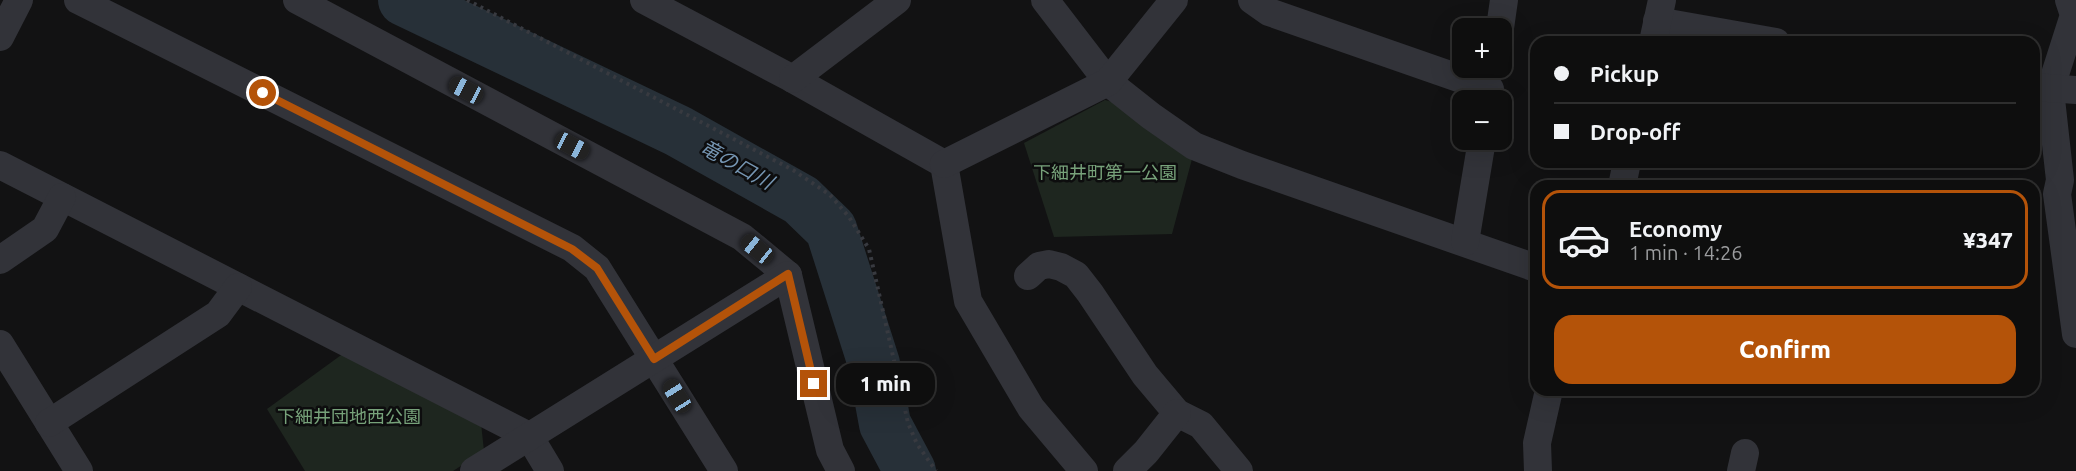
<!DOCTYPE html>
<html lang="en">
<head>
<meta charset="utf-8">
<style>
  body { margin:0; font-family:Ubuntu,"Noto Sans JP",sans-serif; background:#171717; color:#f1f3f6; height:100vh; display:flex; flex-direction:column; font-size:22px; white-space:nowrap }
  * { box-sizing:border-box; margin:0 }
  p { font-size:20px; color:#9b9c9e }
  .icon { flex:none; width:33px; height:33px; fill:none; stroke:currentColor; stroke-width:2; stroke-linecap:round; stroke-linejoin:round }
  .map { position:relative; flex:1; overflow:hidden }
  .panel { position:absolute; left:1530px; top:180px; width:510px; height:216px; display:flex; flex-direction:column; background:#0e0e0e; border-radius:18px; box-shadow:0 6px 24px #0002,0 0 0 2px #2e2e2e }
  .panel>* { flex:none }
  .hud { position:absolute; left:1530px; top:36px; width:510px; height:132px; border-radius:18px; box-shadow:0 6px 24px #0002,0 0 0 2px #2e2e2e; display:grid; align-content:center; height:132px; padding:0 24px; background:#0e0e0e }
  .controls { position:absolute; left:1452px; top:18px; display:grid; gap:12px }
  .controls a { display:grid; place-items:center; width:60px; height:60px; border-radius:12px; background:#0e0e0e; box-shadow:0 6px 24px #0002,0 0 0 2px #2e2e2e; font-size:30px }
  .end { position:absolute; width:27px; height:27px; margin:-14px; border:8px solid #b45309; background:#fff; box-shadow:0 0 0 3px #fff }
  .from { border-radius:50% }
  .bubble { position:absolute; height:42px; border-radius:18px; background:#0e0e0e; box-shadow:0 6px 24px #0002,0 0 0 2px #2e2e2e; font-size:20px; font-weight:800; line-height:42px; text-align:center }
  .car { position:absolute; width:18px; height:36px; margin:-18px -9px; border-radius:8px; box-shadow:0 0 4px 2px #0007; background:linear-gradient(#222 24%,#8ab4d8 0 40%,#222 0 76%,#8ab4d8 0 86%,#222 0) }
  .hud b { display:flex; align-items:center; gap:21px; height:57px; font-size:22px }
  .hud b+b { border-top:2px solid #2e2e2e }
  .hud i { width:15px; height:15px; background:#f1f3f6 }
  ul { padding:10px 0 0; list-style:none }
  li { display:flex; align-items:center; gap:18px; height:99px; margin:0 12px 9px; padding:0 12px; border:3px solid transparent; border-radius:18px }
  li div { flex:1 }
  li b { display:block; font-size:22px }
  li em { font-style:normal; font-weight:800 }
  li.active { border-color:#b45309 }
  li>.icon { width:54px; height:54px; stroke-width:1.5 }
  .cta { display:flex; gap:12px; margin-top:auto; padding:12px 24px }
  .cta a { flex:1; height:69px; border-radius:18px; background:#b45309; color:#fff; font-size:24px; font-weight:800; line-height:69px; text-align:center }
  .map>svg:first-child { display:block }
</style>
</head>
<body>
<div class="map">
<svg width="2076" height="471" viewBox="0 0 2076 471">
  <rect width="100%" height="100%" fill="#121213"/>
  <g fill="#1e261f">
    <polygon points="1105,100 1124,105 1192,159 1172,234 1054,237 1024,143"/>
    <polygon points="344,353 481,423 484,451 453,471 305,471 267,409"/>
  </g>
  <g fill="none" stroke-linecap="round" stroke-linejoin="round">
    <polyline stroke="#273038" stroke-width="52" points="404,0 678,131 801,200 831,229 874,364 885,424 910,471"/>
    <polyline stroke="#383a40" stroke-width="4" stroke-dasharray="3 4.5" stroke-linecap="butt" points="467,0 793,170 830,195 849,217 869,249 908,423 917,444 936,471"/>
    <g stroke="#323339" stroke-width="28">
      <polyline points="78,0 572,248 597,268 724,471"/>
      <polyline points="297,0 742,237 788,275 830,450 841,471"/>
      <polyline points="644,0 793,79 944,164"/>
      <polyline points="1045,0 1108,82 1151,116 1194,146 1242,165 1536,268"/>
      <polyline points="1252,0 1269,12 1490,89"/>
      <polyline points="2069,0 2074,15 2050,90 2060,180 2057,194 2076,334"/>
      <polyline points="1657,21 1776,42"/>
      <polyline points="1500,28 1504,0"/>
      <polyline points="0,37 19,0"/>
      <polyline points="1653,42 1662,0"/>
      <polyline points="793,79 897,0"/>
      <polyline points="2034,87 2076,90"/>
      <polyline points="944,164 968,301 1031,408 1084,471"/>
      <polyline points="944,164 1108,82 1174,0"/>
      <polyline points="0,165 529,436 550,471"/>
      <polyline points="1622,186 1627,162"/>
      <polyline points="1465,242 1482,140"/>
      <polyline points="0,260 45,229 62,197"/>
      <polyline points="1028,276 1039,266 1049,264 1061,267 1076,275 1090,293 1145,375 1177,413 1201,425 1239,471"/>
      <polyline points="0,344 79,471"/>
      <polyline points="49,423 218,314 238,287"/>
      <polyline points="474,471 788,275"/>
      <polyline points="1127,471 1146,452 1177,413"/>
      <polyline points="1538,471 1537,443 1549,390"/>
      <polyline points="1741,471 1745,453"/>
    </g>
  </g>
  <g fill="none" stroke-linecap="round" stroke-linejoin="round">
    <polyline stroke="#b45309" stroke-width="8" points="263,93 572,249 597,268 654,359 788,274 814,384"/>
  </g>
  <g text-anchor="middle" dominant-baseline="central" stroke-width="5" stroke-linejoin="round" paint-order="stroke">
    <g font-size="18" fill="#77a27a" stroke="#0d0d0e">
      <text x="1105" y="172">下細井町第一公園</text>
      <text x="349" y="416">下細井団地西公園</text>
    </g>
    <g font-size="20" font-style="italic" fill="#7696b3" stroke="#0d0d0e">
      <text transform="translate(737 164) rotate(29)">竜の口川</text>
    </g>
  </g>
</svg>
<div class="controls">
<a>+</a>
<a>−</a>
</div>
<i class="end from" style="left:263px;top:93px"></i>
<i class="end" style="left:814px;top:384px"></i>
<div class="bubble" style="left:836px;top:363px;width:99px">1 min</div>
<i class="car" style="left:466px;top:90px;rotate:298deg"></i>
<i class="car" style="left:572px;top:146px;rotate:118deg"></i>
<i class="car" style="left:757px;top:249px;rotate:309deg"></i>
<i class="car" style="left:677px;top:396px;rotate:328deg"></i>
<div class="hud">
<b><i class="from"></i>Pickup</b>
<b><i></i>Drop-off</b>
</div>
<section class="panel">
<ul>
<li class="active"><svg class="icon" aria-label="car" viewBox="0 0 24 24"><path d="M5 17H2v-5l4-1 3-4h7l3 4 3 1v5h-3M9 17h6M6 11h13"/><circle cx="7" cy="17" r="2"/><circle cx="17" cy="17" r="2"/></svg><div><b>Economy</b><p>1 min · 14:26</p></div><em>¥347</em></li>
</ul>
<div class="cta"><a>Confirm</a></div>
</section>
</div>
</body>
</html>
